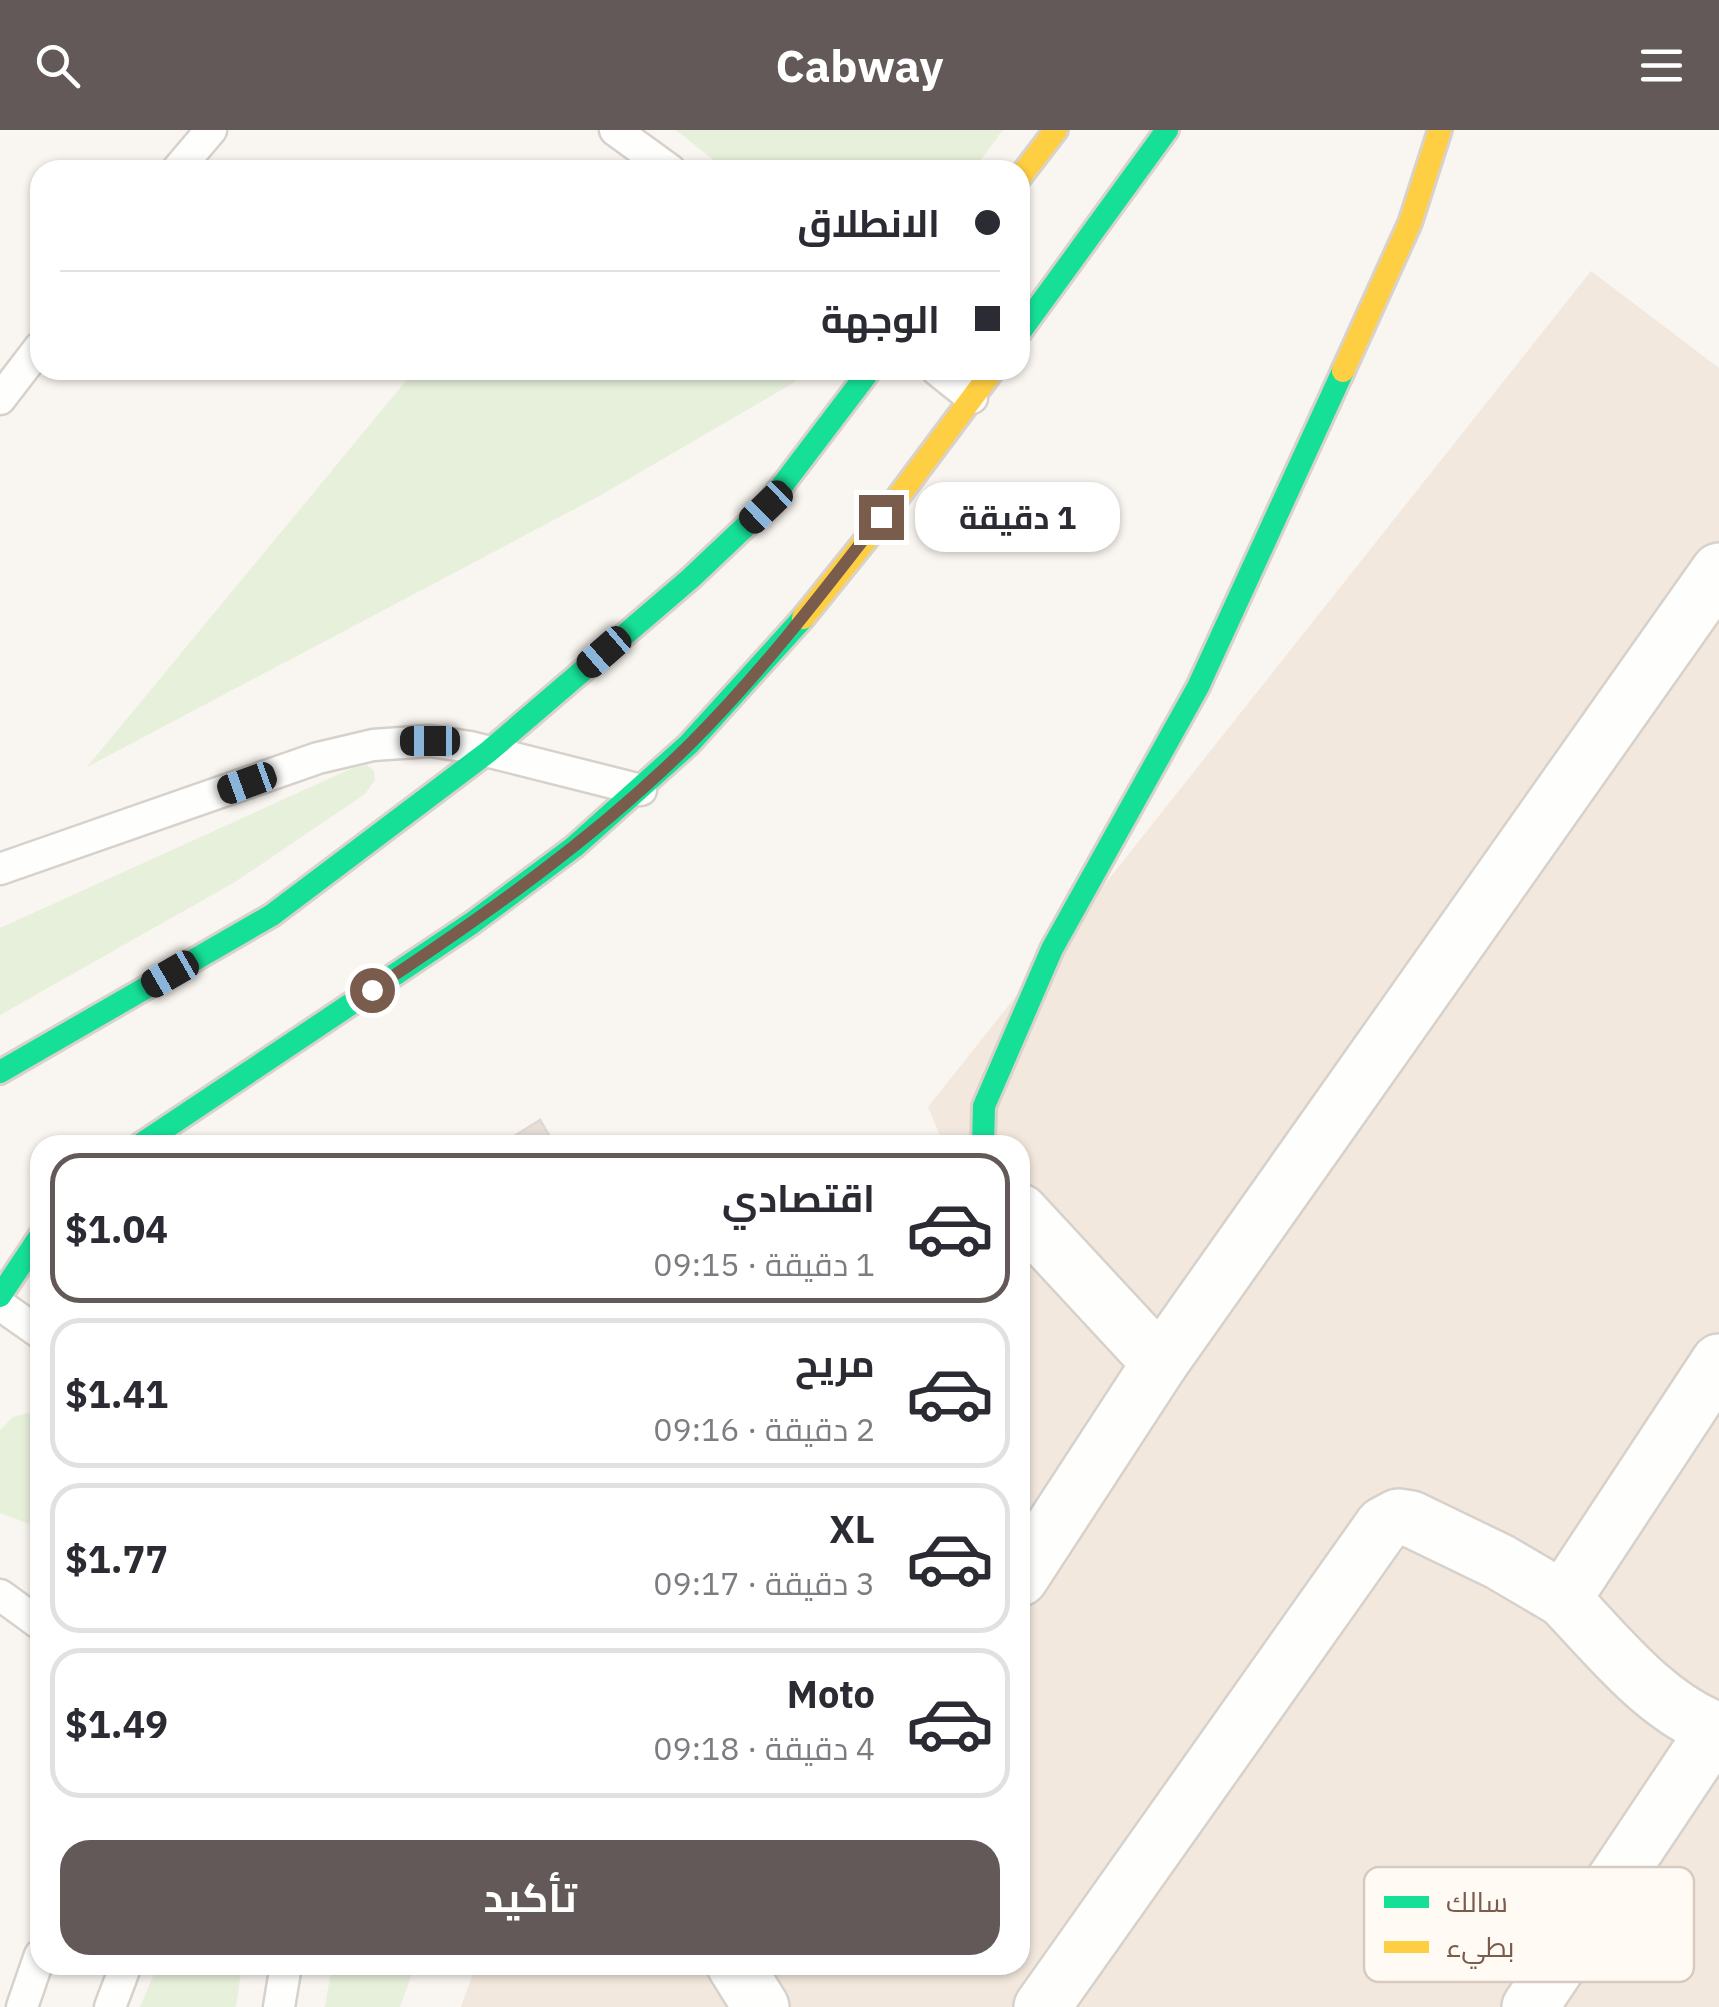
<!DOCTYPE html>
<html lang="ar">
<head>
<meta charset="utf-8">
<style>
  body { margin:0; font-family:"IBM Plex Sans",Cairo,sans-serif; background:#f7f7f7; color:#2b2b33; direction:rtl; height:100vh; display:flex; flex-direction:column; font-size:38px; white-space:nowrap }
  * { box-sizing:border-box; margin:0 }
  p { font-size:32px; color:#7c7c81 }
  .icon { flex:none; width:55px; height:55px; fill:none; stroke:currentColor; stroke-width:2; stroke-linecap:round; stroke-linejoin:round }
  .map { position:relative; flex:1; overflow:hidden; direction:ltr }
  .panel { position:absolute; left:30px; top:1005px; width:1000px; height:840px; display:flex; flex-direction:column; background:#fff; border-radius:30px; box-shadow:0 2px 8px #0004; direction:rtl }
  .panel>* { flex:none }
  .banner { position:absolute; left:30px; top:30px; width:1000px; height:220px; border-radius:30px; box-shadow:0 2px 8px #0004; direction:rtl; display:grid; align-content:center; height:220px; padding:0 30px; background:#fff }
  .end { position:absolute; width:45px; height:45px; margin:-22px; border:12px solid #7a5c4d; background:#fff; box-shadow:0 0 0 5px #fff }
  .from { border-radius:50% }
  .bubble { position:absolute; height:70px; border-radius:30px; background:#fff; box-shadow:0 2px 8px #0004; font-size:32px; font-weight:700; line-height:70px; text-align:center; direction:rtl }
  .car { position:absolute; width:30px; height:60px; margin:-30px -15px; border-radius:12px; box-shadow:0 0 8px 2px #0007; background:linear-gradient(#222 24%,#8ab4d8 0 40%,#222 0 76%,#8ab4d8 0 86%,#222 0) }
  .banner b { display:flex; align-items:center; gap:35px; height:95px; font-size:38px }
  .banner b+b { border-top:2px solid #e1e1e2 }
  .banner i { width:25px; height:25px; background:#2b2b33 }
  ul { padding:18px 0 0; list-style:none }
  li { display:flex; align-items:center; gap:30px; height:150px; margin:0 20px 15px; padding:0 10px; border:5px solid #e1e1e2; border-radius:30px }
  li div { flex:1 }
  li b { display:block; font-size:38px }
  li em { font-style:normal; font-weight:700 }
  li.selected { border-color:#625958 }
  li>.icon { width:90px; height:90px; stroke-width:1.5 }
  .cta { display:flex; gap:20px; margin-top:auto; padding:20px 30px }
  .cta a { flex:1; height:115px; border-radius:30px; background:#625958; color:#fff; font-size:40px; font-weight:700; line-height:115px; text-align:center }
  header { display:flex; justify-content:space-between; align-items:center; height:130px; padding:0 30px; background:#625958; color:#fff; font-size:45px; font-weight:700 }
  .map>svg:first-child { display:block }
</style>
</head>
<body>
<header><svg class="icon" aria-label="menu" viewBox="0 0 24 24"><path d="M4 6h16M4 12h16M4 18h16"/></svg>Cabway<svg class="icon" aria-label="search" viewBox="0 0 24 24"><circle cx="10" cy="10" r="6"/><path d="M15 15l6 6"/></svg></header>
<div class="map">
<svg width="1719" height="1877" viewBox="0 0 1719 1877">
  <rect width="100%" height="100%" fill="#f9f5f0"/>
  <polygon fill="#f2e8de" points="1591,141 1719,238 1719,1877 461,1877 476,1835 1020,1835 1020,1015 944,1015 928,977"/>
  <g fill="#e7f0db">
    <polygon points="676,0 1003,0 973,40 726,40"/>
    <polygon points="415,240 804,240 795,252 601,365 87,637"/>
    <polygon points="367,635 374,641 375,650 365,664 235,752 0,885 0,798 355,637"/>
    <polygon points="40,1280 40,1398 0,1383 0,1300 13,1287"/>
    <polygon points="158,1835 242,1835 236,1877 140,1877"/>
    <polygon points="332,1835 415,1835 400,1877 325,1877"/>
  </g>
  <polygon fill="#e6ded7" stroke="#e2d8d2" stroke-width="2.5" points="540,990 555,1015 500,1015"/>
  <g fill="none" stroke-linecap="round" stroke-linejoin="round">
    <defs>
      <g id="lane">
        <polyline points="615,0 670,40"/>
        <polyline points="177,40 211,0"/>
        <polyline points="937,240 972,268"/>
        <polyline points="0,269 40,217"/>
        <polyline points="0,739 318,628 373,615 430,611 470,617 641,660"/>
        <polyline points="0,1175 40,1203"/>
        <polyline points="0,1465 40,1494"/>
        <polyline points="22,1877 40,1825"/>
        <polyline points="110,1877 126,1835"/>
        <polyline points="279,1877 286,1835"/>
      </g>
      <g id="street">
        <polyline points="1020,1082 1160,1233 1020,1448"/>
        <polyline points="1160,1233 1719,441"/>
        <path d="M1563,1469C1608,1516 1656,1578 1719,1601"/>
        <polyline points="735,1835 761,1877"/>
        <polyline points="1042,1877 1383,1395 1398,1387 1411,1389 1500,1432 1563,1469 1719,1232"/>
        <polyline points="1530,1877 1715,1600"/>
      </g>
      <g id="fast">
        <polyline points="1020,202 1167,0"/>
        <polyline points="0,942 272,785 488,622 691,448 766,377 870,240"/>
        <polyline points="140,1015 472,793 574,717 689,614 803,488"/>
        <polyline points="983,1015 984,976 1052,819 1198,557 1343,241"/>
        <polyline points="0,1166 40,1106"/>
      </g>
      <g id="slow">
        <polyline points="1020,47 1056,0"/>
        <polyline points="1343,241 1410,93 1440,0"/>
        <polyline points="803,488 869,406 993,240"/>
      </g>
    </defs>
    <use href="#lane" stroke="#d7d1cb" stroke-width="35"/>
    <use href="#street" stroke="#d7d1cb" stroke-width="60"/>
    <use href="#fast" stroke="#d9d2cb" stroke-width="28"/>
    <use href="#slow" stroke="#d9d2cb" stroke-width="28"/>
    <use href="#lane" stroke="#fefefd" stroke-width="30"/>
    <use href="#street" stroke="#fefefd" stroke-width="55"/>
    <use href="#fast" stroke="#16e098" stroke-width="22"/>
    <use href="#slow" stroke="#ffcf43" stroke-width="22"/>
  </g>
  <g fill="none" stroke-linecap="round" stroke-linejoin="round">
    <path stroke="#7a5c4d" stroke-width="12" d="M372,860C484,786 594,709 690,614C760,544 820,466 881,387"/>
  </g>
  <rect x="1364" y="1737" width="330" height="115" rx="15" fill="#fffaf3" stroke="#d7cbc1" stroke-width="2.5"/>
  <rect x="1384" y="1766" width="45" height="12" fill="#16e098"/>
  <rect x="1384" y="1811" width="45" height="12" fill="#ffcf43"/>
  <g font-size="28" fill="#7a5c4d">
    <text x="1446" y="1782">سالك</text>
    <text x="1446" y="1827">بطيء</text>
  </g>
</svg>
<i class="end from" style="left:372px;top:860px"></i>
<i class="end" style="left:881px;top:387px"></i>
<div class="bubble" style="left:915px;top:352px;width:205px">1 دقيقة</div>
<i class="car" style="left:766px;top:377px;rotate:226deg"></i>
<i class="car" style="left:604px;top:522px;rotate:229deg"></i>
<i class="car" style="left:430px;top:611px;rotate:270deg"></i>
<i class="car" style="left:247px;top:653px;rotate:250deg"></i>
<i class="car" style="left:170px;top:844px;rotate:240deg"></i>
<div class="banner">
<b><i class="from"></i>الانطلاق</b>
<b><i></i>الوجهة</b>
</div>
<section class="panel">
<ul>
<li class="selected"><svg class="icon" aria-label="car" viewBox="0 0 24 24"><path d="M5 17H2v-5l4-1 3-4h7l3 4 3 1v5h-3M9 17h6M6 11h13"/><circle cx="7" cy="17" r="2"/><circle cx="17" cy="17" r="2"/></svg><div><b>اقتصادي</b><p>1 دقيقة · 09:15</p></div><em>$1.04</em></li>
<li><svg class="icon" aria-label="car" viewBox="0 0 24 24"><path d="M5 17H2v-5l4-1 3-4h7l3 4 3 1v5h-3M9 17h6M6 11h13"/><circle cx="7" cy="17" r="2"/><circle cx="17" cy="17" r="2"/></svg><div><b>مريح</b><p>2 دقيقة · 09:16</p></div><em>$1.41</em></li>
<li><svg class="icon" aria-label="car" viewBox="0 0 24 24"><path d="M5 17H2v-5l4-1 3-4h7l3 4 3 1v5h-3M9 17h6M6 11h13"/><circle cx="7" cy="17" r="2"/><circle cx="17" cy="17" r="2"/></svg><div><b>XL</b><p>3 دقيقة · 09:17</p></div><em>$1.77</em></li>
<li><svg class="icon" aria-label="car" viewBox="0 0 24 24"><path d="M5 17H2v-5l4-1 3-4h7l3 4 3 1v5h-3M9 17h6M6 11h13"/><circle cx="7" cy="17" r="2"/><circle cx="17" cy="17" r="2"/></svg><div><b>Moto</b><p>4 دقيقة · 09:18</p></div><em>$1.49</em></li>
</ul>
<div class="cta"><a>تأكيد</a></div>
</section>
</div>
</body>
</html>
